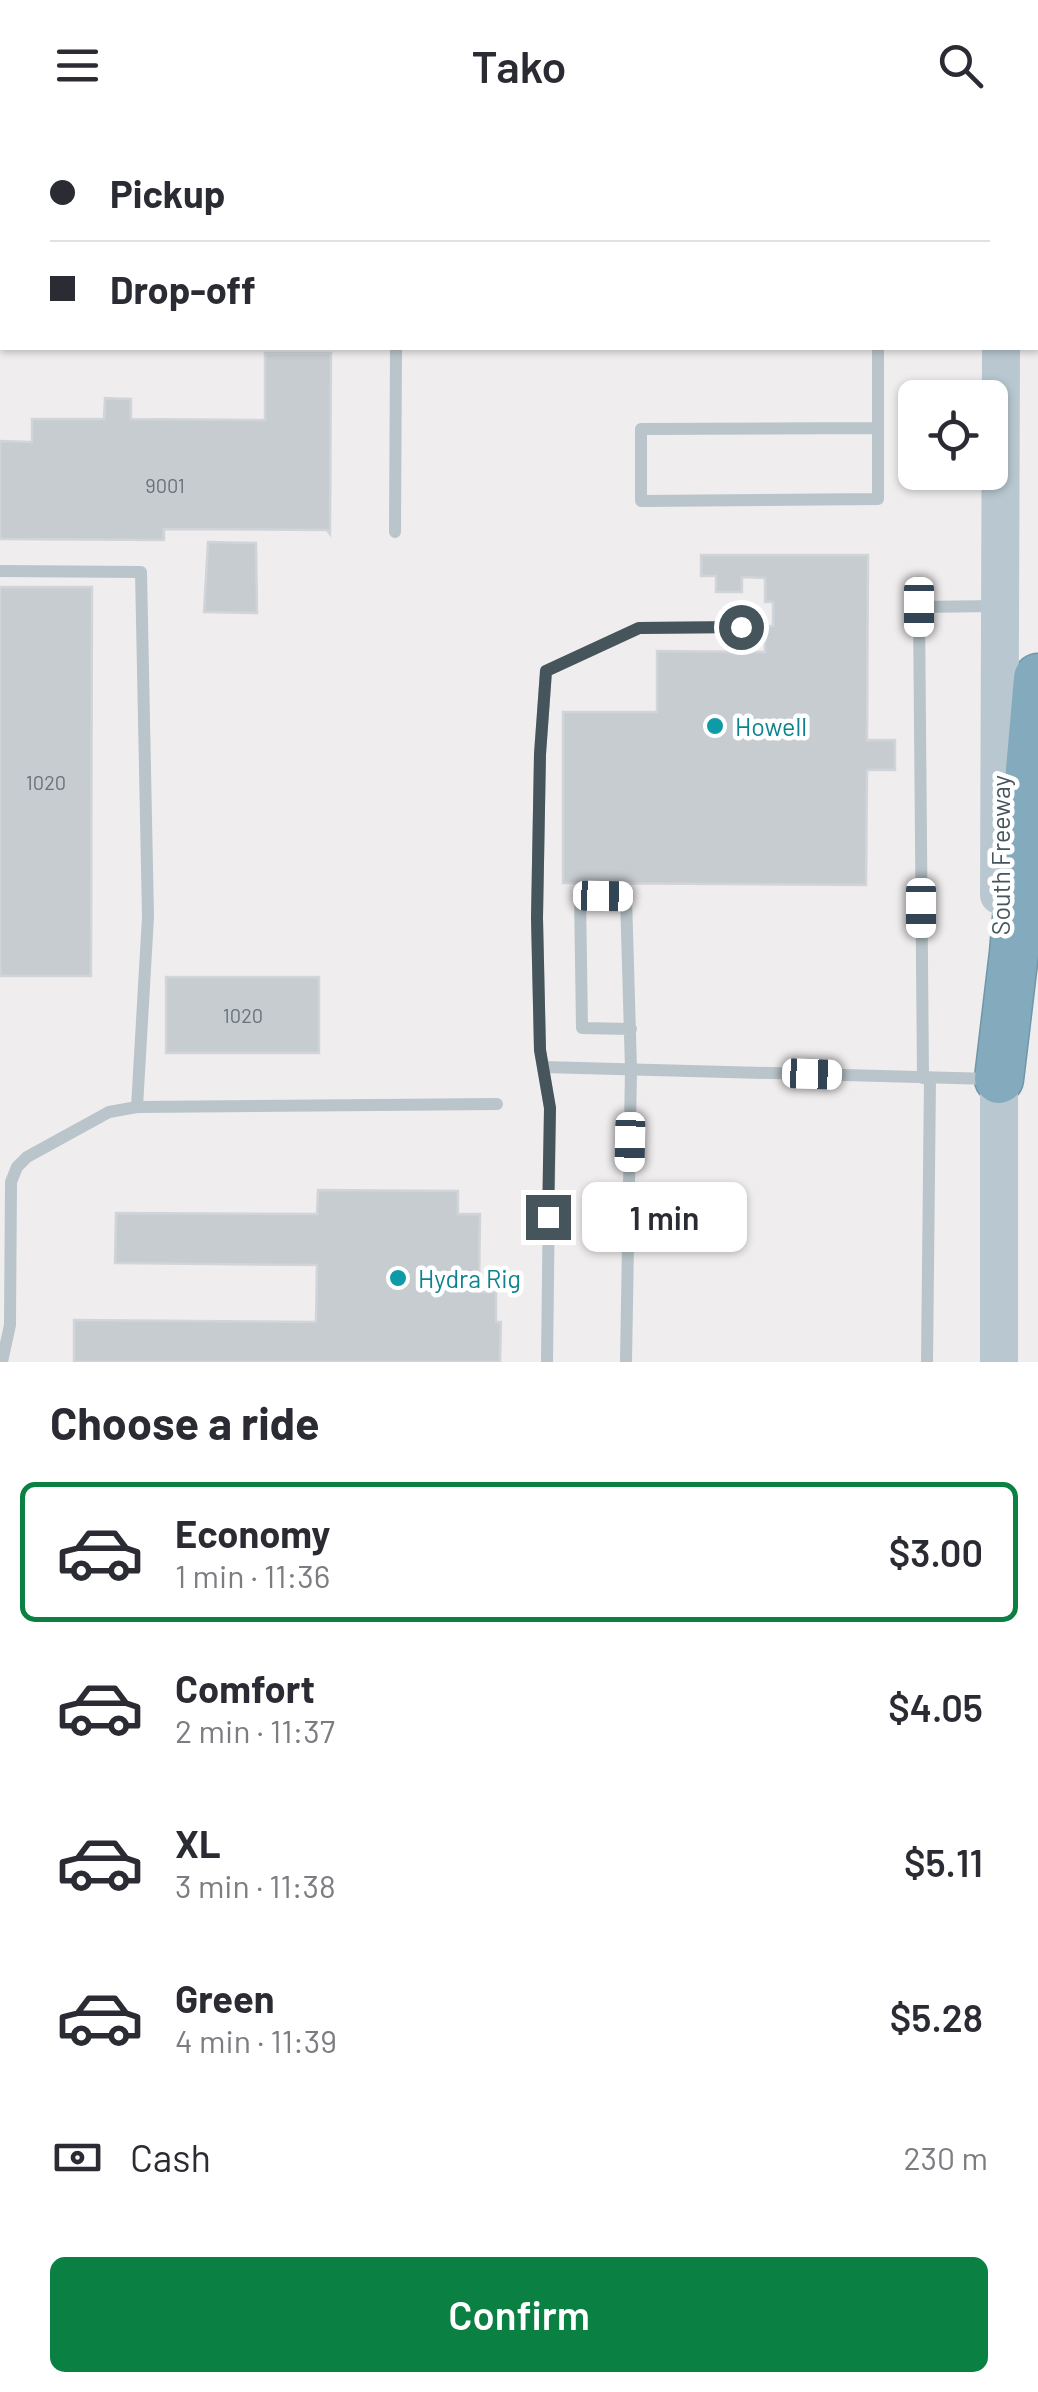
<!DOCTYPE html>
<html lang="en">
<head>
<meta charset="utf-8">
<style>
  body { margin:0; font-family:Barlow,sans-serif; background:#f7f7f7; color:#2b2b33; height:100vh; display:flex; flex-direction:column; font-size:38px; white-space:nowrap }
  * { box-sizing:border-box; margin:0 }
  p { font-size:32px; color:#7c7c81 }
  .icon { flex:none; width:55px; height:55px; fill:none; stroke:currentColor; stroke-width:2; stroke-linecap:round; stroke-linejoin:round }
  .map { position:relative; height:1232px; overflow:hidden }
  .panel { display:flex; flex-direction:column; background:#fff; flex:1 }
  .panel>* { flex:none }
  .top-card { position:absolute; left:0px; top:0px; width:1040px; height:220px; box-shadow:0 2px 8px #0004; display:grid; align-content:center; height:220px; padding:0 50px; background:#fff }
  .tools { position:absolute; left:898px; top:250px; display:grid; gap:20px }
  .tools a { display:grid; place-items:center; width:110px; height:110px; border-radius:15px; background:#fff; box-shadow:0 2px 8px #0004; font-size:50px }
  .end { position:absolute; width:45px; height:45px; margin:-22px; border:12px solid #46555b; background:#fff; box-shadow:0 0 0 5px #fff }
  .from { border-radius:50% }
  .bubble { position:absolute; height:70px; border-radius:15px; background:#fff; box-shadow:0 2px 8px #0004; font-size:32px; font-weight:600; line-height:70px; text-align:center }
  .car { position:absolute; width:30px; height:60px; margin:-30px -15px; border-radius:12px; box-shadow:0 0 8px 2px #0007; background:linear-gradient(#fff 24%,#345 0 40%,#fff 0 76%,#345 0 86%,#fff 0) }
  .top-card b { display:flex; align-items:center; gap:35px; height:95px; font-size:38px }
  .top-card b+b { border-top:2px solid #e1e1e2 }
  .top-card i { width:25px; height:25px; background:#2b2b33 }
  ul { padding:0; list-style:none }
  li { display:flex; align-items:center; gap:30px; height:140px; margin:0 20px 15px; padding:0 30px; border:5px solid transparent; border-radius:15px }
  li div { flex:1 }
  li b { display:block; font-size:38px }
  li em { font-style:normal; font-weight:600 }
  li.current { border-color:#0b8043 }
  li>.icon { width:90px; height:90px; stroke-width:1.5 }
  h2 { padding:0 50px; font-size:45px; line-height:120px }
  .pay { display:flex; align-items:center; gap:25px; height:110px; padding:0 50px; font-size:38px }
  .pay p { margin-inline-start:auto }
  .action { display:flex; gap:20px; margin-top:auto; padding:20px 50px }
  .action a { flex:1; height:115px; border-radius:15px; background:#0b8043; color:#fff; font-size:40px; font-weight:600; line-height:115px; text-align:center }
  header { display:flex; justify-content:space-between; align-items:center; height:130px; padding:0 50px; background:#fff; font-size:45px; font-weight:600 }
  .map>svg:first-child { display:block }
</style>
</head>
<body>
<header><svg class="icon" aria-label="menu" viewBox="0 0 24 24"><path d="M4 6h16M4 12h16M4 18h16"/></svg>Tako<svg class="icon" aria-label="search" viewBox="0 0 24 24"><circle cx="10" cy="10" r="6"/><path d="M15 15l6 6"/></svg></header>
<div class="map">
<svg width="1038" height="1232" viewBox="0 0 1038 1232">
  <rect width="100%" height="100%" fill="#f0edee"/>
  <g fill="#c7ccd0" stroke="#d1d5d9" stroke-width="2.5">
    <polygon points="0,0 142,0 142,2 2,2 0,75"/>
    <rect x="204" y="0" width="100" height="2"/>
    <rect x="403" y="0" width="123" height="2"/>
    <rect x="733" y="0" width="153" height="2"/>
    <polygon points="265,223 331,223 330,404 327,400 164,399 164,410 0,409 0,311 32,312 32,289 104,289 105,268 131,269 131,289 265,290"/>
    <polygon points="208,412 256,413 257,483 204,482"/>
    <polygon points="701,425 868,425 867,610 895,610 895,640 867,640 866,755 563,753 563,582 657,582 657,521 765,522 765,496 773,496 773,472 765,472 765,448 742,447 742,462 716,462 716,446 701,446"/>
    <polygon points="0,457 92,457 91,846 0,846"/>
    <rect x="166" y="847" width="153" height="76"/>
    <polygon points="318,1060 458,1061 458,1084 480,1084 479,1162 496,1162 496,1192 501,1192 500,1232 74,1232 74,1190 316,1192 317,1135 115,1133 116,1083 317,1084"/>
  </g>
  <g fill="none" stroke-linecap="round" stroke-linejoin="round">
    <defs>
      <polyline id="motorway" points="999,949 1014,823 1038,548"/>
    </defs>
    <use href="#motorway" stroke="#7096a9" stroke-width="51"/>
    <g stroke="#b9c5cb" stroke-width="12">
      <polyline points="165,0 165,2"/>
      <polyline points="917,2 917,0"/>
      <polyline points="878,218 878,369 641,371 641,299 878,298"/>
      <polyline points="395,402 396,218"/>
      <polyline points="0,441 141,442 148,787 137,977 497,974"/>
      <polyline points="543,937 991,949"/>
      <polyline points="923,948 919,477 995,476"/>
      <polyline points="2,1232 10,1195 11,1052 17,1037 27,1027 109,982 137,977"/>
      <polyline points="547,1232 550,978 540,920 537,788 540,624 546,541 639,498 741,497"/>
      <polyline points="626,1232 631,939 626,767 580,765 582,898 631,899"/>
      <polyline points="927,1232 930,948"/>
    </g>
    <polyline stroke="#b9c5cb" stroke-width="25" points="0,192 2,192"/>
    <g stroke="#b9c8d0" stroke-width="38">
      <polyline points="1002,2 1002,0"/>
      <polyline points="999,765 1001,218"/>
      <polyline points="999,1232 999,920"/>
    </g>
    <use href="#motorway" stroke="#84abbd" stroke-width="48"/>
  </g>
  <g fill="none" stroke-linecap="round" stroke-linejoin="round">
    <polyline stroke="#46555b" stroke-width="12" points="548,1087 550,978 540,920 537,788 540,624 546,541 639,498 741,497"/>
  </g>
  <g fill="#0f9aa8" stroke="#fff" stroke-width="4">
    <circle cx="715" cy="596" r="10"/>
    <circle cx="398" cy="1148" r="10"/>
  </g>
  <g text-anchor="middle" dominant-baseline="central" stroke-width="9" stroke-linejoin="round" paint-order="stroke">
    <g font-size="20" fill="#667378">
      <text x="165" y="355">9001</text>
      <text x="46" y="652">1020</text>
      <text x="243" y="885">1020</text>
    </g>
    <g font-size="25" fill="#0d838f" stroke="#fff" text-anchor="start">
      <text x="735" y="596">Howell</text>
      <text x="418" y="1148">Hydra Rig</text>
    </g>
    <g font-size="25" fill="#46555b" stroke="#fff">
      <text transform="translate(1000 725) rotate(-90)">South Freeway</text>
    </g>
  </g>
</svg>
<div class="tools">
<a><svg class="icon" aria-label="locate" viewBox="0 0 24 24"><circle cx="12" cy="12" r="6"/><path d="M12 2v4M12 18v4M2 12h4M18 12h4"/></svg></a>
</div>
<i class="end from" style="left:741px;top:497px"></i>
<i class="end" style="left:548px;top:1087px"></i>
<div class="bubble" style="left:582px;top:1052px;width:165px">1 min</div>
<i class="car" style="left:919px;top:477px;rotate:180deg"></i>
<i class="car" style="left:603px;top:766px;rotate:91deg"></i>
<i class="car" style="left:921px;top:778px;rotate:180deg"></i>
<i class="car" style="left:812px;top:944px;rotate:92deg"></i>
<i class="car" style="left:630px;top:1012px;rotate:181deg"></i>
<div class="top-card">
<b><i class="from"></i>Pickup</b>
<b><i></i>Drop-off</b>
</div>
</div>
<section class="panel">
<h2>Choose a ride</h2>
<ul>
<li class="current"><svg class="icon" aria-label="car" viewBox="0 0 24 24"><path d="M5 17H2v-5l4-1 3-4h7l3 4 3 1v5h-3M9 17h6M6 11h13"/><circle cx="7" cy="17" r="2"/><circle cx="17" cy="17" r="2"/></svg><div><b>Economy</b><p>1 min · 11:36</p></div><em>$3.00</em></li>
<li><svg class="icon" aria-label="car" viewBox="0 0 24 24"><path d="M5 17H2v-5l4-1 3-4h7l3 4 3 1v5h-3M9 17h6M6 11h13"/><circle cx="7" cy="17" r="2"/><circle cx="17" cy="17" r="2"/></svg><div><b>Comfort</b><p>2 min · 11:37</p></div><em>$4.05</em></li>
<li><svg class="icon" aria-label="car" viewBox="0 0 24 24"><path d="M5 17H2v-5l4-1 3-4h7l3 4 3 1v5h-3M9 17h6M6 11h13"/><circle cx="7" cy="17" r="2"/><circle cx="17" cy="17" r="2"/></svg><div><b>XL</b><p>3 min · 11:38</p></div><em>$5.11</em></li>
<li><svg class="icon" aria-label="car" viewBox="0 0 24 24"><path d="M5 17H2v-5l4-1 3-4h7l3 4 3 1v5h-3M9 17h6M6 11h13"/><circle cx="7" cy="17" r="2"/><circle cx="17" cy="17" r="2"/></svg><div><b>Green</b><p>4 min · 11:39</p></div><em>$5.28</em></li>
</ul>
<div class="pay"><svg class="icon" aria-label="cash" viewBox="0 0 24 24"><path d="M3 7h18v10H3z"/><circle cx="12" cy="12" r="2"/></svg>Cash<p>230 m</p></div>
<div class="action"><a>Confirm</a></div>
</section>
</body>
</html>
